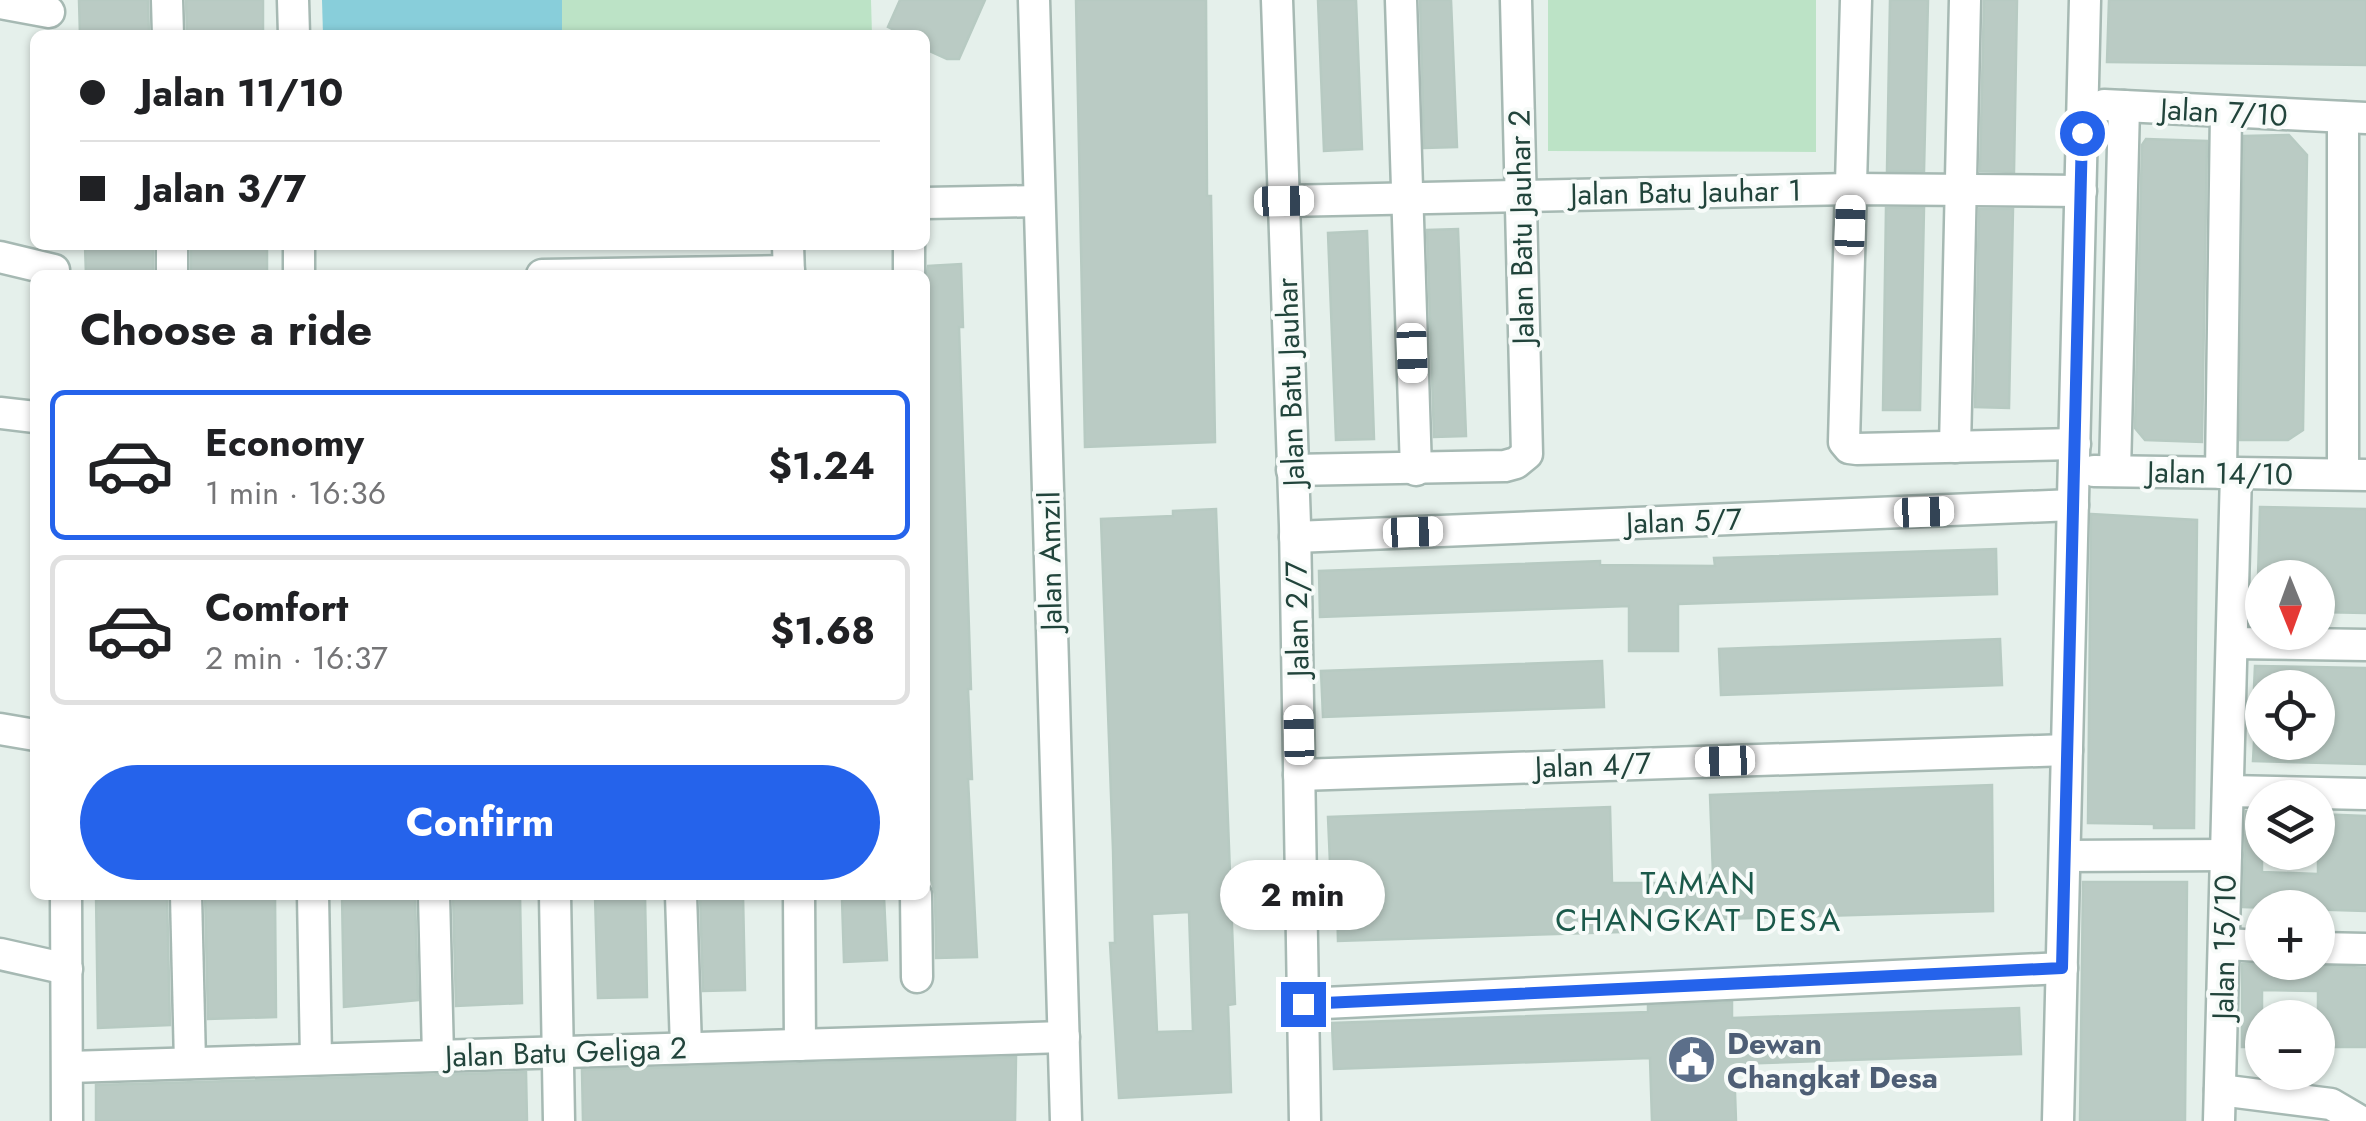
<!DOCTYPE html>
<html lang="en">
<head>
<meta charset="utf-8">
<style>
  body { margin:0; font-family:Jost,sans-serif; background:#f6f6f6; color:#202124; height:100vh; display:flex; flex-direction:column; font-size:38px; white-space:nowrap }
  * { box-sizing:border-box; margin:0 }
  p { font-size:32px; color:#757577 }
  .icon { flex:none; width:55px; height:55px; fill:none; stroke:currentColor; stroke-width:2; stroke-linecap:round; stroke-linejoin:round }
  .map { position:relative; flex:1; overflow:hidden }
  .drawer { position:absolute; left:30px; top:270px; width:900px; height:630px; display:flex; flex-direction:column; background:#fff; border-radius:15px; box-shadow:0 2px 8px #0004 }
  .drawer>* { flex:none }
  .banner { position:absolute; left:30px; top:30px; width:900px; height:220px; border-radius:15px; box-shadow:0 2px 8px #0004; display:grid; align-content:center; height:220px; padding:0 50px; background:#fff }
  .needle { width:65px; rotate:179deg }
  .controls { position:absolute; left:2245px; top:560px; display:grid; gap:20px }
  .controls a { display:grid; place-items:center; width:90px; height:90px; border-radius:50%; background:#fff; box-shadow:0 2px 8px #0004; font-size:50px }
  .end { position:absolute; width:45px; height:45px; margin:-22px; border:12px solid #2563eb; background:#fff; box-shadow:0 0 0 5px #fff }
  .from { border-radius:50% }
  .bubble { position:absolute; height:70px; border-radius:35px; background:#fff; box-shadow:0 2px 8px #0004; font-size:32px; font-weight:700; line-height:70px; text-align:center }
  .car { position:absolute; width:30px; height:60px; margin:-30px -15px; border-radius:12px; box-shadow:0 0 8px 2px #0007; background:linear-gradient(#fff 24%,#345 0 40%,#fff 0 76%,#345 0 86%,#fff 0) }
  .banner b { display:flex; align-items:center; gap:35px; height:95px; font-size:38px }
  .banner b+b { border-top:2px solid #e0e0e0 }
  .banner i { width:25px; height:25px; background:#202124 }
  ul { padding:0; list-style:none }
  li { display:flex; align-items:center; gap:30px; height:150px; margin:0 20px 15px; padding:0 30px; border:5px solid #e0e0e0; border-radius:15px }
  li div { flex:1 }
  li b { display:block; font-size:38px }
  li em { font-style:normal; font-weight:700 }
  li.current { border-color:#2563eb }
  li>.icon { width:90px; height:90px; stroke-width:1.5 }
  h2 { padding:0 50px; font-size:45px; line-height:120px }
  .primary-button { display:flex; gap:20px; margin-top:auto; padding:20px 50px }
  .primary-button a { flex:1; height:115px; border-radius:60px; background:#2563eb; color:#fff; font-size:40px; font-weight:700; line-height:115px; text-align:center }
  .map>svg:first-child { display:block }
</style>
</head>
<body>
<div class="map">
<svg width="2366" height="1121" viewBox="0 0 2366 1121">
  <rect width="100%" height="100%" fill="#e5f0eb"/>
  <g fill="#bce3c6">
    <polygon points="562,0 871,0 872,35 562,35"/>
    <polygon points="1548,0 1816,0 1816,152 1548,151"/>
  </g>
  <polygon fill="#88ceda" points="322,0 562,0 562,35 323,35"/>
  <g fill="#bacbc4" stroke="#b7cac2" stroke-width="2.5" fill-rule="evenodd">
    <polygon points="79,0 148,0 149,35 80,35"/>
    <polygon points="186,0 263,0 263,35 187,35"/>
    <polygon points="900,0 985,0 959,59 947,59 925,49 925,35 904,35 888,27"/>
    <polygon points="1076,0 1206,0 1207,196 1211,196 1215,442 1085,447"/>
    <polygon points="1318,0 1356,0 1362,149 1324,151"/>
    <polygon points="1420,0 1451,0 1457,147 1424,148"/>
    <polygon points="1890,0 1928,0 1924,171 1887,171"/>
    <polygon points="1984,0 2017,0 2014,172 1980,171"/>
    <polygon points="2109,0 2366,0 2366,65 2107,62"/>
    <polygon points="2289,135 2307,155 2303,430 2288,440 2240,440 2244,136"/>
    <polygon points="2146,139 2207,141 2202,442 2145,440 2135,428 2142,145"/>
    <polygon points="1886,208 1924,208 1920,410 1883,410"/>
    <polygon points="1979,209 2013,209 2009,408 1975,407"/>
    <polygon points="1458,229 1466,436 1434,437 1427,230"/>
    <polygon points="1367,231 1374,439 1336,440 1328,233"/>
    <polygon points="85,245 153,245 153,275 86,275"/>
    <rect x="191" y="245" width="76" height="30"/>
    <polygon points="961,264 963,327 959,327 971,689 968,689 972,779 968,779 977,957 936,958 935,895 929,871 927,809 930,808 925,606 925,285 928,266"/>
    <polygon points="2260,507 2366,509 2366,613 2318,612 2318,578 2258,578"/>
    <path d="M1216,509L1235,1004L1228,1005L1231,1092L1119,1098L1110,943H1115L1113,850L1101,519L1173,516V511ZM1189,912L1193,1031L1157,1032L1152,914Z"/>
    <polygon points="2091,514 2197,520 2194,828 2154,828 2154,824 2088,823"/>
    <polygon points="1996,549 1997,594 1678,604 1678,651 1629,651 1629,606 1320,617 1319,571 1600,561 1600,565 1715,566 1714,558"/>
    <polygon points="2000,639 2002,685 1721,695 1719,649"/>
    <polygon points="1602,661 1604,707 1323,717 1321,671"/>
    <polygon points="2255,666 2366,668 2366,764 2253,761 2254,742 2318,742 2318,688 2254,688"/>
    <polygon points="1992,785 1993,911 1619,922 1620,932 1338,941 1336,863 1330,863 1328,817 1610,807 1612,883 1710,883 1710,875 1713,875 1710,795"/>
    <polygon points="2246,811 2262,812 2262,872 2318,874 2318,814 2366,816 2366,911 2243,907"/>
    <polygon points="2083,882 2187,882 2185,1121 2080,1121"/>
    <polygon points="96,895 167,895 170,1025 98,1028"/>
    <polygon points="205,895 275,895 276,1017 208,1019"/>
    <polygon points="342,895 415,895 418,1000 344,1007"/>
    <polygon points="453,895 520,895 522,1003 456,1006"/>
    <polygon points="595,895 645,895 647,997 598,998"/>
    <polygon points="700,895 743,895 745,990 703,991"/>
    <polygon points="884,897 887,960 844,962 842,899"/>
    <polygon points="2271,962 2366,968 2366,1047 2318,1047 2318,991 2262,990 2262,1047 2242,1047 2242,964"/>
    <polygon points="1732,1002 1732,1018 2019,1008 2021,1054 1734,1064 1736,1121 1652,1121 1650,1058 1334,1069 1332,1023 1648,1012 1648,1006"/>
    <polygon points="1016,1057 1015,1121 583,1121 582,1070"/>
    <polygon points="526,1072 527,1121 96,1121 96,1085"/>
  </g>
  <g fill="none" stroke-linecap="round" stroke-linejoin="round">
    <defs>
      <g id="minor">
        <polyline points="167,0 168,35"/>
        <polyline points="293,0 294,35"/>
        <polyline points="1034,0 1066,1121"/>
        <polyline points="1277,0 1295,525 1305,1121"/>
        <polyline points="1401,0 1416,470"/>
        <polyline points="1856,0 1844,442 1849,448 1857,449 2075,444"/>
        <polyline points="0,3 49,12"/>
        <polyline points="2104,105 2366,118"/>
        <polyline points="1284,201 1851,189 2081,191"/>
        <polyline points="925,203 1039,201"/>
        <polyline points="172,245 172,275"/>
        <polyline points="299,245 299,275"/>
        <polyline points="788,245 789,275"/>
        <polyline points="909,245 909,275"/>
        <polyline points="0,257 54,270"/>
        <polyline points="542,275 789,271"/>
        <polyline points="0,413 35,417"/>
        <polyline points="1955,447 1965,0"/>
        <polyline points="1292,470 1505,466 1516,463 1527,454 1516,0"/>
        <polyline points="2094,471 2366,475"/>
        <polyline points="2115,471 2124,106"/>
        <polyline points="2221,473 2226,113"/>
        <polyline points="2343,474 2343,117"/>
        <polyline points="1295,537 2073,505"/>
        <polyline points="2232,643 2366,645"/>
        <polyline points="0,729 35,735"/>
        <polyline points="1299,775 2067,750"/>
        <polyline points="2228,791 2366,794"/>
        <polyline points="2065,856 2226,855"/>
        <polyline points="66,895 67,1121"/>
        <polyline points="186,895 190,1063"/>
        <polyline points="313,895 316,1059"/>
        <polyline points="434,895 438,1056"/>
        <polyline points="555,895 559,1121"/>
        <polyline points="681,895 686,1048"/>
        <polyline points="799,895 800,1045"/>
        <polyline points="916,895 917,977"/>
        <polyline points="2225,944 2262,946"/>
        <polyline points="2318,948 2366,949"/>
        <polyline points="0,954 67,969"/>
        <polyline points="1303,1004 2062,968"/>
        <polyline points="69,1067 1064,1037"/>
        <polyline points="2220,1090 2331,1104 2360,1121"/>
        <polyline points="2058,1121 2085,0"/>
        <polyline points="2219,1121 2236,473"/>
      </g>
    </defs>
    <use href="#minor" stroke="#a6b9b3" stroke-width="35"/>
    <use href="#minor" stroke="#fff" stroke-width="30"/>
  </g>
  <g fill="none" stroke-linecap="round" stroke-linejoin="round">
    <polyline stroke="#2563eb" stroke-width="12" points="1303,1004 2062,968 2082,133"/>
  </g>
  <defs>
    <symbol id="civic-disc" viewBox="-11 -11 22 22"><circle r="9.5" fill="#5c6f8a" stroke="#f7fbf9"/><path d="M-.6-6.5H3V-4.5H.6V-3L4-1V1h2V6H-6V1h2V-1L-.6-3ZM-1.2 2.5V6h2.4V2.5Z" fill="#fff"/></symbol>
  </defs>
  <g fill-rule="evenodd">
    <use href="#civic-disc" x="1664" y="1032" width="55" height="55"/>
  </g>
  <g text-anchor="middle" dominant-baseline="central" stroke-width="8" stroke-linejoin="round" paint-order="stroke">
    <g font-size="30" fill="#21443b" stroke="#f7fbf9">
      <text transform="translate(2224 112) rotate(3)">Jalan 7/10</text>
      <text transform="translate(1686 192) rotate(-1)">Jalan Batu Jauhar 1</text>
      <text transform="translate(1521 227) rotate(-91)">Jalan Batu Jauhar 2</text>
      <text transform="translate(1290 382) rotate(-92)">Jalan Batu Jauhar</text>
      <text transform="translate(2220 473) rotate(1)">Jalan 14/10</text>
      <text transform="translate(1684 521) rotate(-2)">Jalan 5/7</text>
      <text transform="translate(1050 561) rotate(-91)">Jalan Amzil</text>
      <text transform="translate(1297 619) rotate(-91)">Jalan 2/7</text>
      <text transform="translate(1593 765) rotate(-2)">Jalan 4/7</text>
      <text transform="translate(2224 947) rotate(-89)">Jalan 15/10</text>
      <text transform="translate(566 1052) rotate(-2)">Jalan Batu Geliga 2</text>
    </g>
    <g font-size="30" font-weight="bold" fill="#4e5e75" stroke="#f7fbf9" text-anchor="start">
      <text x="1727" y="1043">Dewan<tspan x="1727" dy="34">Changkat Desa</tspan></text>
    </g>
    <g font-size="32" letter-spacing="2.5" fill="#1b594a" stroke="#f7fbf9">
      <text x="1699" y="883">TAMAN<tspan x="1699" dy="37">CHANGKAT DESA</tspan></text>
    </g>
  </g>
</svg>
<div class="controls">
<a><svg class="needle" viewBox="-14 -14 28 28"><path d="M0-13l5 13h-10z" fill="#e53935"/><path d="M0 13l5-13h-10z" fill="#757577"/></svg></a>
<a><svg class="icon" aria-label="locate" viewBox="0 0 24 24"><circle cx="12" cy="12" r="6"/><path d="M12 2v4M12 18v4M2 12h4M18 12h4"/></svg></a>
<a><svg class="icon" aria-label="layers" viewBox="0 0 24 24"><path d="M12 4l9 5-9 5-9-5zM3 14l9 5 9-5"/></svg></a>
<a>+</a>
<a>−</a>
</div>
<i class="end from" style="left:2082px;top:133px"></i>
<i class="end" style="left:1303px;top:1004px"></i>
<div class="bubble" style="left:1220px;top:860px;width:165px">2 min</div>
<i class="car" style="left:1284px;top:201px;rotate:89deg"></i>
<i class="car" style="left:1850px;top:225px;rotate:2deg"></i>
<i class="car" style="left:1412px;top:353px;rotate:178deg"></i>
<i class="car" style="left:1924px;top:512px;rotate:88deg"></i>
<i class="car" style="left:1413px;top:532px;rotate:88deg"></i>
<i class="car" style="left:1299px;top:735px;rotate:359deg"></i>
<i class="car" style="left:1725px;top:761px;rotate:268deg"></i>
<div class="banner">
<b><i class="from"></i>Jalan 11/10</b>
<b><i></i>Jalan 3/7</b>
</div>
<section class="drawer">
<h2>Choose a ride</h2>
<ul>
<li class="current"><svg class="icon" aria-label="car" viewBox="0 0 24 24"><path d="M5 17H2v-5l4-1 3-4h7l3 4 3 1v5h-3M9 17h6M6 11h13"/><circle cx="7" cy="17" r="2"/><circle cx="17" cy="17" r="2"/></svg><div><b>Economy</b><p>1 min · 16:36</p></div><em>$1.24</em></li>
<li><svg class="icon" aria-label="car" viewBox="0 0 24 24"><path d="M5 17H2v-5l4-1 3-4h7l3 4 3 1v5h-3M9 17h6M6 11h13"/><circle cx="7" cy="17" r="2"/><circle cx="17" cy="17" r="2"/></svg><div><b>Comfort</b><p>2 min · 16:37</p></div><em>$1.68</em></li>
</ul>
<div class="primary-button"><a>Confirm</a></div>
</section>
</div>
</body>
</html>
